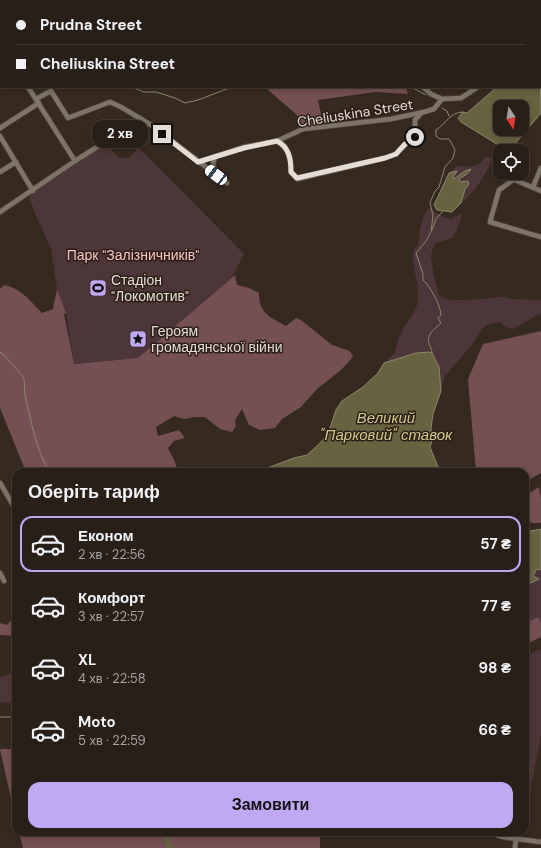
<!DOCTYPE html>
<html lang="uk">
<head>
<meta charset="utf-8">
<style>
  body { margin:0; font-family:"DM Sans",sans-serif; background:#342c25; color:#f1f3f6; height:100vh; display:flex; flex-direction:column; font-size:15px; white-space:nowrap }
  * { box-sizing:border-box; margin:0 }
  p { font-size:13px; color:#a5a2a2 }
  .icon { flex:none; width:22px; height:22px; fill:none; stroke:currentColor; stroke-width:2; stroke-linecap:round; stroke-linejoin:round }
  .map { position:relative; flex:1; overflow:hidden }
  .side { position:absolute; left:12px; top:468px; width:517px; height:368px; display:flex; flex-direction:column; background:#281f18; border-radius:12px; box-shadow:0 2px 6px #0003,0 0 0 1px #443d37 }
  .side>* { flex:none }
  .hud { position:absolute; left:0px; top:0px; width:541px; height:88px; box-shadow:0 2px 6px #0003,0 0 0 1px #443d37; display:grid; align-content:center; height:88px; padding:0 16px; background:#281f18 }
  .needle { width:26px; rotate:168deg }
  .buttons { position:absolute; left:493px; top:100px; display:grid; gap:8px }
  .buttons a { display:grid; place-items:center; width:36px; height:36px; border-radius:8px; background:#281f18; box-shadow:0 2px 6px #0003,0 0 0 1px #443d37; font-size:20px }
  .end { position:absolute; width:18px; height:18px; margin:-9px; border:5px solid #e4dcd6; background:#111; box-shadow:0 0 0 2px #111 }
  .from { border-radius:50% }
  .bubble { position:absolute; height:28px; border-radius:12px; background:#281f18; box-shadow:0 2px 6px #0003,0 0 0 1px #443d37; font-size:13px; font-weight:700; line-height:28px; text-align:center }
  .car { position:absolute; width:12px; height:24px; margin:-12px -6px; border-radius:5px; box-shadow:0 0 3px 1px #0007; background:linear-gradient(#fff 24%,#345 0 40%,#fff 0 76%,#345 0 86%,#fff 0) }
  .hud b { display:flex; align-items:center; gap:14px; height:38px; font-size:15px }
  .hud b+b { border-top:1px solid #443d37 }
  .hud i { width:10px; height:10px; background:#f1f3f6 }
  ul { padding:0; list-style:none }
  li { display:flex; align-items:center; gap:12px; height:56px; margin:0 8px 6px; padding:0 8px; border:2px solid transparent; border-radius:12px }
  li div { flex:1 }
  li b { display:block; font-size:15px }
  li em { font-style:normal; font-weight:700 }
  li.selected { border-color:#c1a8f3 }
  li>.icon { width:36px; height:36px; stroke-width:1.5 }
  h2 { padding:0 16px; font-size:18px; line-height:48px }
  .action { display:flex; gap:8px; margin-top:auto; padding:8px 16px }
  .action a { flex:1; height:46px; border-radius:12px; background:#c1a8f3; color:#111; font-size:16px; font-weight:700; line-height:46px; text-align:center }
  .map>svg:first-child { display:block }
</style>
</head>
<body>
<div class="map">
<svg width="541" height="848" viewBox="0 0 541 848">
  <rect width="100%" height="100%" fill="#362920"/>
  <g fill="#4d3639">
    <polygon points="105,144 119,158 130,158 138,147 244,254 232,277 138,358 74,364 66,313 57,289 51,248 36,216 30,199 31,194"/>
    <path d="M486,157H490L492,160C484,177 475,192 461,203L465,189L463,182H459V179L470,172L465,171L454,179L449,173C461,161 460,169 473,166C478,165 482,161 486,157Z"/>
    <path d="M429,208L445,218L452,219L463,213L456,232L452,238L436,243L433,248L431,256L434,277L439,295L443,298L451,300H469L502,297L511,299L541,300V313L513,329L505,327L500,322L488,324L483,328L474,342L445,376L441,391L439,367L399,359L384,363L395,353C396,344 400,335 404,327C408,320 415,313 417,305C421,286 411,268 414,249L418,245C420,233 420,218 429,208Z"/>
    <polygon points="541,569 541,622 537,617 525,623 525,588 528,584 539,579 533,576 536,570"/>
    <polygon points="541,649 541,734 526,814 525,656"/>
    <polygon points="16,670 16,704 0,702 0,676 2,677"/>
  </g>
  <g fill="#744f54">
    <polygon points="267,87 406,87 408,94 375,92 318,100 323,125 302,126 297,115 267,89"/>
    <path d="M235,275L237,285L249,288L259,293C259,314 270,317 286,326L296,318L301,320L332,345L350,351L353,357L341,370L317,389L301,407L282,419L275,428L260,430L249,425L242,409L235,420L236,426L232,432L220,429L205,417H195L184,419L174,416L156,427L158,436L179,430L185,438L174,441L168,448L175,462L178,472H26L0,408V289L4,285C21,288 30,301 42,313L53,309L57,289L66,313L64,314L74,364L138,358Z"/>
    <polygon points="541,331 541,473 525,482 525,472 476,472 468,379 483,344"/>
    <polygon points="539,487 541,498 541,523 532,523 525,520 525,495"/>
    <polygon points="14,617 16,622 16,636 0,635 0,623 7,625"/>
    <polygon points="538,617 541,622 541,637 525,645 525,623"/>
    <polygon points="0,749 16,749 16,821"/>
    <polygon points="19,832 320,832 320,848 23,848"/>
  </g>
  <g fill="#676340" stroke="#8c876d" fill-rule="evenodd">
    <path d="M540,70L541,113L514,145L507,148L500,146L461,122L458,118L463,112L467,113L497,87H540ZM500,107H522V129H500Z"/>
    <path d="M471,169C469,174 463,176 459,179L460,182L468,181L469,184L465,189L461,203L452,212L437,210L434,205L449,173L457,171L453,177L454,179L465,171Z"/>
    <polygon points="429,352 432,353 439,367 441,391 433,414 431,428 432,441 430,447 440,472 262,472 267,468 294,458 307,455 319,444 328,434 336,410 342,401 363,387 378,373 384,363 416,353"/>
    <polygon points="541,529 541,569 536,570 533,576 539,579 528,584 525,588 525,532"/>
  </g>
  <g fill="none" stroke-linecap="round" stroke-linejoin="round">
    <g stroke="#8c876d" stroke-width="1">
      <polyline points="154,0 156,1"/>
      <polyline points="188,0 190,1"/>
      <polyline points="258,0 259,1"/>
      <polyline points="131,87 144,92 156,92 175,98 185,103 198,100 232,87"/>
      <polyline points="411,87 426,95"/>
      <polyline points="442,108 447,111 449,116"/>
      <polyline points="432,230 436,219 443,211"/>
      <path d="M0,352L4,355C9,361 21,373 24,379C25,384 24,390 25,395C30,417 37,454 50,472"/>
      <path d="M432,353C432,349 430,347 429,344C426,334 435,329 441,323L438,318L441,315C441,306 430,286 423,280V274L416,253L426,241L431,232L433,215L430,203L432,198L435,191L439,187L445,167L453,158L455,150L452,144L449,139H440L436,136V130C446,124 450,112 463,112"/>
      <polyline points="0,717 16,717"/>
    </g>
    <polyline stroke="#676340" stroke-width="6" points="164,832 170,848"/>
    <defs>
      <g id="minor">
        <polyline points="36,0 37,1"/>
        <polyline points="131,0 133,1"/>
        <polyline points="298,0 298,1"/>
        <polyline points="355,0 356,1"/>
        <polyline points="436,0 436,1"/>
        <polyline points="532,0 533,1"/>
        <polyline points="1,1 3,0"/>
        <polyline points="106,1 108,0"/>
        <polyline points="166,1 167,0"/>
        <polyline points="540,14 541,16"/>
        <polyline points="540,37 541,37"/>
        <polyline points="0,80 1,79"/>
        <polyline points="28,87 75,161"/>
        <polyline points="423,87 431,94 442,99 461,98 478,87"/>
        <polyline points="36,99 51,91 68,118 110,102 121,107 151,125 227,183"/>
        <polyline points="0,128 39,103"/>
        <polyline points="0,136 33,191"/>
        <path d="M277,141C289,147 291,159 291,172L297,179L385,158L396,154L405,145L415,137V120L421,113"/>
        <polyline points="215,156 213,164 216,175"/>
        <polyline points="198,162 244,147 277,141 303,129 391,119 424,112 434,109 442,99"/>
        <polyline points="0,172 16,162"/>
        <polyline points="533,187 541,168"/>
        <polyline points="541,191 515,180 513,180 499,190 490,222 541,237"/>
        <polyline points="0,212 75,161 141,119"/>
        <polyline points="0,483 16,510"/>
        <polyline points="0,573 4,581"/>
        <polyline points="490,833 503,837 541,842"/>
        <polyline points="515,848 516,839"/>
      </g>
    </defs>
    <use href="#minor" stroke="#52463d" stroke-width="6"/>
    <use href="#minor" stroke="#7d7467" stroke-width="4.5"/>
  </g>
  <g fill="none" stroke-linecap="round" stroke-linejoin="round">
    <path stroke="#e4dcd6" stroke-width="5" d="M162,134L198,162L244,148L277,141C289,147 291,159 291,172L297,178L385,158L396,154L405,144L415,137"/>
  </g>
  <defs>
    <symbol id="stadium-square" viewBox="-11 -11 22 22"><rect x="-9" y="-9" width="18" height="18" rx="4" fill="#c1a8f3" stroke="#2c1f17"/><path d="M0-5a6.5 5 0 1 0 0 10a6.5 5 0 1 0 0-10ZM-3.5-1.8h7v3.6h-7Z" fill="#111"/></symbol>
    <symbol id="sight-square" viewBox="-11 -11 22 22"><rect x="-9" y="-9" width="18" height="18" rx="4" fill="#c1a8f3" stroke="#2c1f17"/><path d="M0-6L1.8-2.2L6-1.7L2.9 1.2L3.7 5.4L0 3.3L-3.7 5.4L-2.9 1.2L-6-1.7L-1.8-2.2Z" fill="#111"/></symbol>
  </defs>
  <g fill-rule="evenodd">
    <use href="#stadium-square" x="88" y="278" width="20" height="20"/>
    <use href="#sight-square" x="128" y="329" width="20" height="20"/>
  </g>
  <g text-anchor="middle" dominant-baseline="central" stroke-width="3" stroke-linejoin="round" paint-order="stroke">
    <g font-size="14" fill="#e4dcd6" stroke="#2c1f17">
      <text transform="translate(355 113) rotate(-9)">Cheliuskina Street</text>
    </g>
    <g font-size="14" fill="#fac2c9" stroke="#2c1f17">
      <text x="133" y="255">Парк "Залізничників"</text>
    </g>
    <g font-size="14" fill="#e4dcd6" stroke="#2c1f17" text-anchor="start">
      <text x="111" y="280">Стадіон<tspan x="111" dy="16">"Локомотив"</tspan></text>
      <text x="151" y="331">Героям<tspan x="151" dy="16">громадянської війни</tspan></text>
    </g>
    <g font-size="15" font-style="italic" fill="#d1cb8c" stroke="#2c1f17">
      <text x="386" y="418">Великий<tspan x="386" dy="17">"Парковий" ставок</tspan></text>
    </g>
  </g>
</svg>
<div class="buttons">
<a><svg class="needle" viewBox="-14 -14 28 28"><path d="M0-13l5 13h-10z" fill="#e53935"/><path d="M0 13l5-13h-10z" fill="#a5a2a2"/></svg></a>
<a><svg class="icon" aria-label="locate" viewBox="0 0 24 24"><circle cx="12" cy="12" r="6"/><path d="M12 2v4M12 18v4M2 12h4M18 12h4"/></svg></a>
</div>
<i class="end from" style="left:415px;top:137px"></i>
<i class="end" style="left:162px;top:134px"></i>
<div class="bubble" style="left:92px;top:120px;width:56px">2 хв</div>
<i class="car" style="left:216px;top:175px;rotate:307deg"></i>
<div class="hud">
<b><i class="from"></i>Prudna Street</b>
<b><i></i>Cheliuskina Street</b>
</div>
<section class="side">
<h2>Оберіть тариф</h2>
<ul>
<li class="selected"><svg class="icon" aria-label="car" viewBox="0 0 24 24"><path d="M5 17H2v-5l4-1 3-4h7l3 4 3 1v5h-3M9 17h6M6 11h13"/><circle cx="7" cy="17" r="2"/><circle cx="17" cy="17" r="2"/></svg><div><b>Економ</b><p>2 хв · 22:56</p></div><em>57 ₴</em></li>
<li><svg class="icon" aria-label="car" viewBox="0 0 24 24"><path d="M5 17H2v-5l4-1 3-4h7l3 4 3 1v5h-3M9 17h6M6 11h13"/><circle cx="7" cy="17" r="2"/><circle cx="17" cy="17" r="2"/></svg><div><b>Комфорт</b><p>3 хв · 22:57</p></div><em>77 ₴</em></li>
<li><svg class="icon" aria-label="car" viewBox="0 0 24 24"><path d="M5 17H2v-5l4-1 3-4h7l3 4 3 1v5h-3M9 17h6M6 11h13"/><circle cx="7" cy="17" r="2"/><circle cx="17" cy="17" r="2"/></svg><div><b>XL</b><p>4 хв · 22:58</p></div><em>98 ₴</em></li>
<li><svg class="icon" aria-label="car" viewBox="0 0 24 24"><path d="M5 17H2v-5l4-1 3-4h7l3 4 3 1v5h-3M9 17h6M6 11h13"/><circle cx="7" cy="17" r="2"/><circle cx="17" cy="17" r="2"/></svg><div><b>Moto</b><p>5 хв · 22:59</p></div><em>66 ₴</em></li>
</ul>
<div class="action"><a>Замовити</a></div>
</section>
</div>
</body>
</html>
